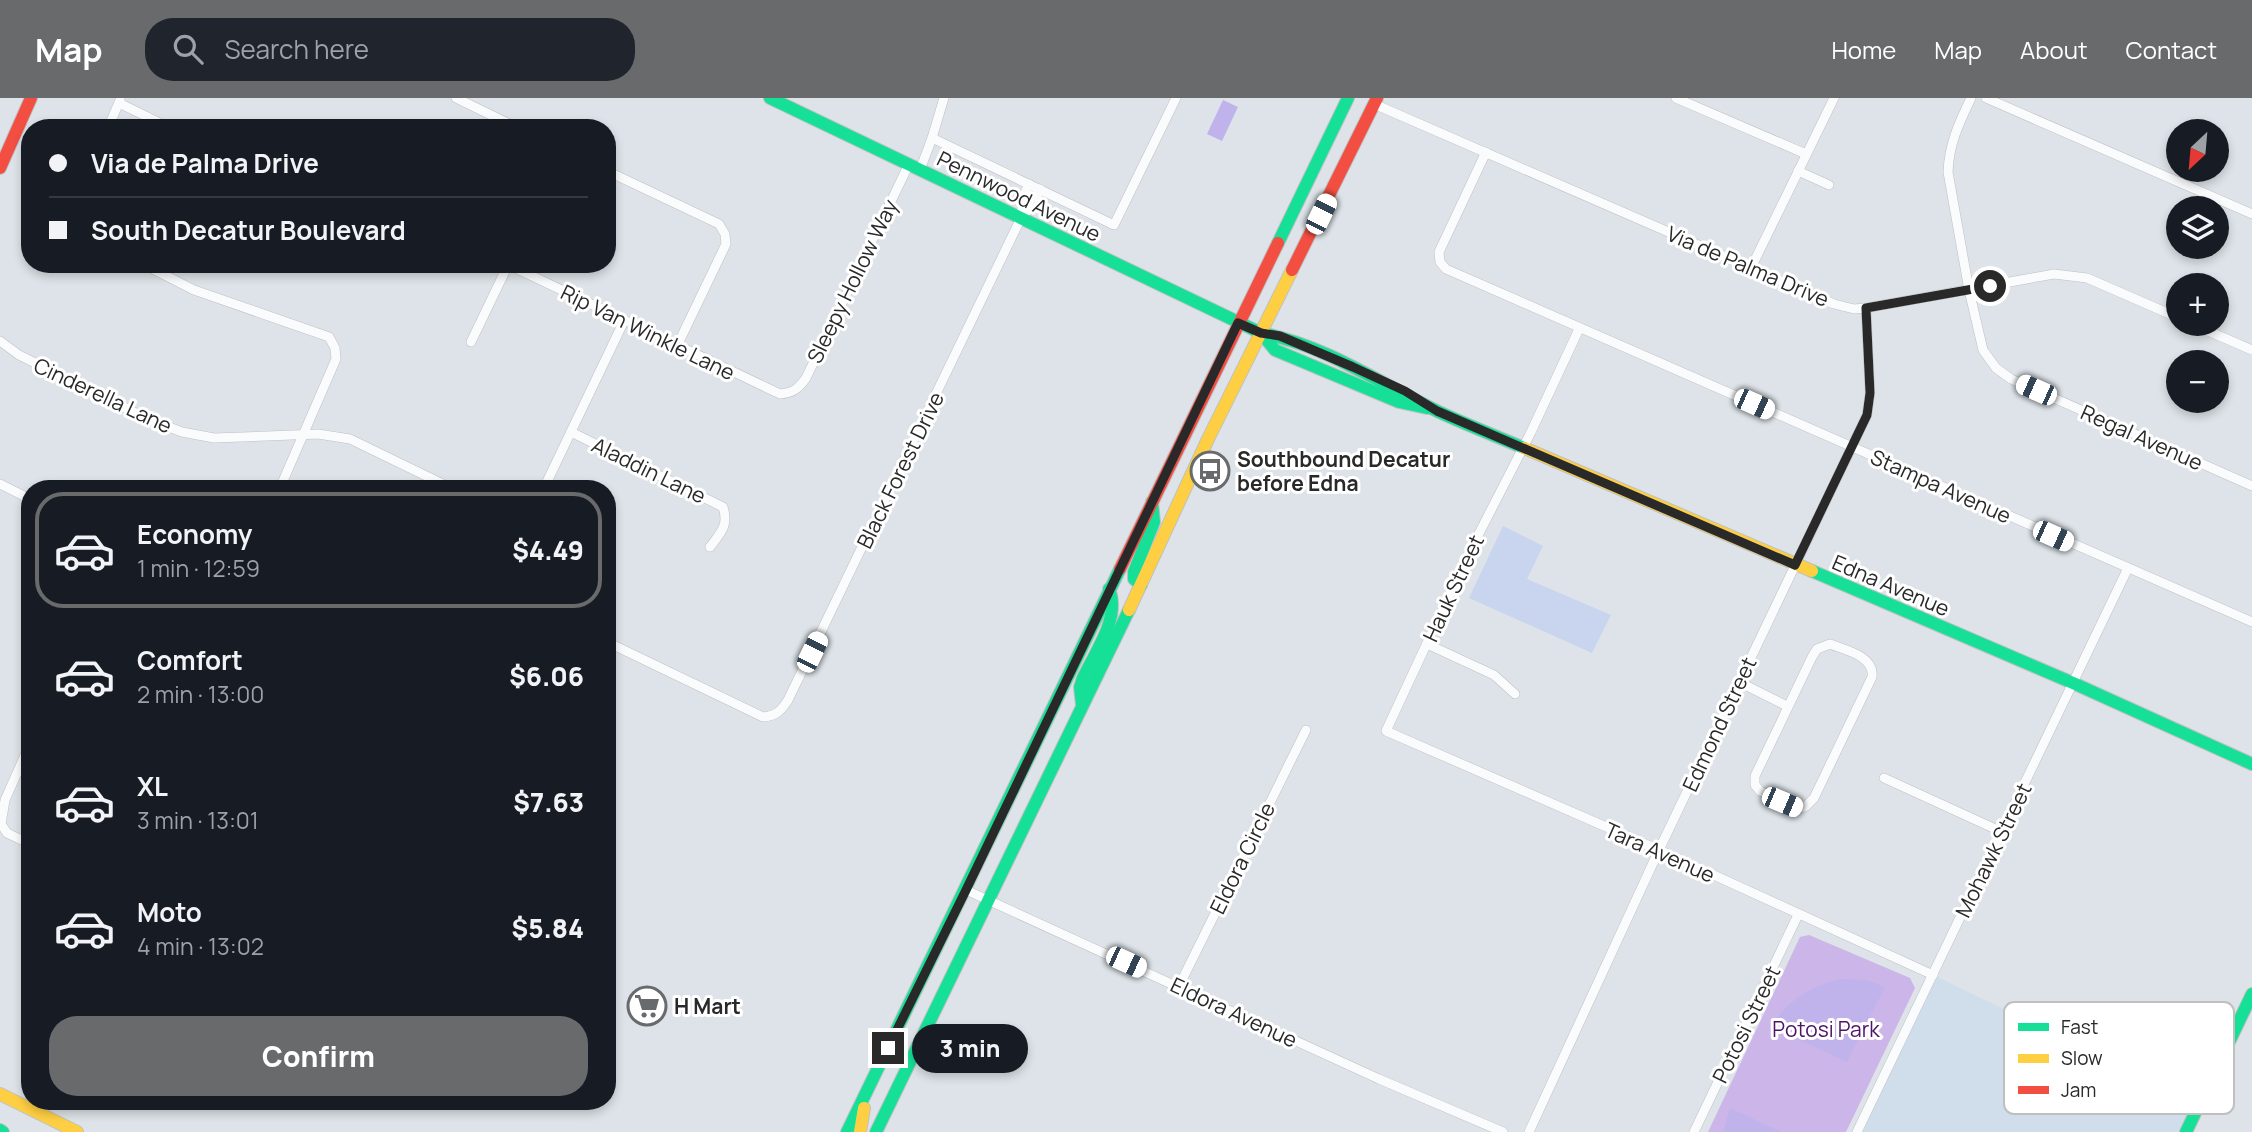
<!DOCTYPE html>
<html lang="en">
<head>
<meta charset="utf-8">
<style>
  body { margin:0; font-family:Manrope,sans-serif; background:#20242c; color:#f1f3f6; height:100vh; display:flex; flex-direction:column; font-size:26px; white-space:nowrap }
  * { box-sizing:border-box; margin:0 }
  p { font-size:23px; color:#9ea1a6 }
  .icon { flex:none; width:38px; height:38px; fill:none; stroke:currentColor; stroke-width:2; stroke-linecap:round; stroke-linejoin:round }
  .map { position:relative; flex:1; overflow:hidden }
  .side { position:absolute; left:21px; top:382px; width:595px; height:630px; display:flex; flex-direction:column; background:#171b24; border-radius:28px; box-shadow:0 4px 10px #0003 }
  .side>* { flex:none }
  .banner { position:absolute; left:21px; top:21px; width:595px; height:154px; border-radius:28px; box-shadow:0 4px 10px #0003; display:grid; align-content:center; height:154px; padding:0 28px; background:#171b24 }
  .needle { width:46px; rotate:206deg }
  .fabs { position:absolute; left:2166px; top:21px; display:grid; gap:14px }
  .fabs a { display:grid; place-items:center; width:63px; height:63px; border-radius:50%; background:#171b24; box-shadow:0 4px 10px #0003; font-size:35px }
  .end { position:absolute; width:32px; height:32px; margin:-16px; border:9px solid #292929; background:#fff; box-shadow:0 0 0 4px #fff }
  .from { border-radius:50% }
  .bubble { position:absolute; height:49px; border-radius:24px; background:#171b24; box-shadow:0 4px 10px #0003; font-size:23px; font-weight:800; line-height:49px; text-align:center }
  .car { position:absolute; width:21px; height:42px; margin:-21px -10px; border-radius:9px; box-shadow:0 0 5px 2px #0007; background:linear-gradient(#fff 24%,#345 0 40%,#fff 0 76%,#345 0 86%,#fff 0) }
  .banner b { display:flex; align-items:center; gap:24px; height:66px; font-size:26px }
  .banner b+b { border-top:2px solid #363941 }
  .banner i { width:18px; height:18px; background:#f1f3f6 }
  ul { padding:12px 0 0; list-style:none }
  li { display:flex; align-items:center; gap:21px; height:116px; margin:0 14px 10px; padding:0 14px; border:4px solid transparent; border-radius:28px }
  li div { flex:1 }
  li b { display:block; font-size:26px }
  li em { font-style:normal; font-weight:800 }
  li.active { border-color:#686a6c }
  li>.icon { width:63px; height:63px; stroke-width:1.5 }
  .action { display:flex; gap:14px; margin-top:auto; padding:14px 28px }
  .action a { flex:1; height:80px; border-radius:28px; background:#686a6c; color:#fff; font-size:28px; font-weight:800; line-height:80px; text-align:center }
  header { display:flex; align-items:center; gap:42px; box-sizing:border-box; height:98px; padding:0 35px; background:#686a6c; color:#fff }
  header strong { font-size:33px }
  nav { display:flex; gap:38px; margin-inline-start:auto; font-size:24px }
  .search { width:490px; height:63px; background:#20242c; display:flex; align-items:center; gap:18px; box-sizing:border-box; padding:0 24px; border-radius:28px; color:#9ea1a6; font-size:26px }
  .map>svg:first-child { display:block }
</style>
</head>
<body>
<header>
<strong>Map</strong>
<div class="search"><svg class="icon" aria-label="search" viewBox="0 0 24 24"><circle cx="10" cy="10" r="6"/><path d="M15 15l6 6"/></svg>Search here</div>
<nav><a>Home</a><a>Map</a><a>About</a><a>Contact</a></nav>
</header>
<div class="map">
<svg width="2252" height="1034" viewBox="0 0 2252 1034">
  <rect width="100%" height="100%" fill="#dde3e8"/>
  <polygon fill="#d0deec" points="1933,877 2199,1005 2186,1034 1857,1034"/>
  <polygon fill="#ccb5e8" points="1809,837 1910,880 1915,890 1846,1034 1708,1034 1800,839"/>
  <polygon fill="#c9d5ef" points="1503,428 1543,448 1527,481 1611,517 1592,555 1469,500"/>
  <g fill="#c0b3ec">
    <polygon points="1223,2 1238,9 1222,43 1207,36"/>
    <path d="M1840,881L1867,882L1885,889L1847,964L1770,928C1790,902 1808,889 1840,881Z"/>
    <polygon points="1730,1010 1781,1034 1723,1034"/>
  </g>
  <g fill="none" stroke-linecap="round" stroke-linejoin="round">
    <defs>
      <g id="street">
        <polyline points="456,0 518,30"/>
        <polyline points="1676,0 1806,56"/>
        <path d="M1971,0C1959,25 1949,46 1948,74L1969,192L1983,252L1996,270L2011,281L2252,388"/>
        <polyline points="1986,0 2252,116"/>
        <polyline points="119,5 170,30"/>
        <polyline points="1374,6 1834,206 1854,211 1866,210 2054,176 2087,180 2179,220"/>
        <polyline points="108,30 120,2"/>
        <polyline points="932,40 944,0"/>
        <polyline points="1486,54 1439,154 1440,164 1446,171 2252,524"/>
        <polyline points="920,72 932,40 1114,127 1176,0"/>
        <polyline points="607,73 719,126 725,136 726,146 677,248"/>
        <polyline points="1798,73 1829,87"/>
        <polyline points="1021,120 1023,99 1029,86"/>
        <polyline points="143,166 194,192 329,239 335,250 336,261 280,390"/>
        <path d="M507,166L780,296C793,295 798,291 806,280L909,66"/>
        <polyline points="1751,170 1834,0"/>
        <polyline points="2192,226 2252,252"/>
        <polyline points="1579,231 1531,334 1468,457 1386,633 1659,752 1933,877"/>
        <polyline points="0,243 19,257 148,321 182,334 214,340 318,336 350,341 451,390"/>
        <polyline points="471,244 508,167"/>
        <path d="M571,334L723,409C729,428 721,434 710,449"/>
        <polyline points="0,386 30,401"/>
        <polyline points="544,390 624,223"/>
        <path d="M607,544L763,619C776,618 781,613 788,602L1021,120L1034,105L1040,91"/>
        <polyline points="1427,546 1494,577 1515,596"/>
        <path d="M1830,546C1845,552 1875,558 1872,579L1814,700L1805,709L1797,710L1760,693L1755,687V678L1812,559L1817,551Z"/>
        <polyline points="1739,584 1787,608"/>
        <polyline points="30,646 5,702 1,726 7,735 30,746"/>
        <polyline points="1884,680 2002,734"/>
        <polyline points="966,792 1379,981 1503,1034"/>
        <polyline points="1179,888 1306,632"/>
        <polyline points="1529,1034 1659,752 1867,317 1870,295 1866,210"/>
        <polyline points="1694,1034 1798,817"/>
        <polyline points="1857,1034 2128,470"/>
      </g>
      <g id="fast">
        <path d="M770,0L1261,235C1325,247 1381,286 1439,314C1467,327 1496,338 1524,350"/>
        <polyline points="1278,145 1348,0"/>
        <polyline points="1261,235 1275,252 1399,304 1427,310"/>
        <polyline points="1812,473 2073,585 2252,666"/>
        <polyline points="1141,487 1134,481 1134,474 1154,424 1152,404"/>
        <path d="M1082,607L1080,589L1083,580C1095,554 1121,520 1109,491"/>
        <polyline points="0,1032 3,1034"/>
        <polyline points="847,1034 1120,471"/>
        <polyline points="876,1034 1129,512"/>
        <polyline points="2186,1034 2252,896"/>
      </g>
      <g id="slow">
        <polyline points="1524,350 1812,473"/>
        <polyline points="1129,512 1208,341 1292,172"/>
        <polyline points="0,996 77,1034"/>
        <polyline points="860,1034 864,1010"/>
      </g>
      <g id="jam">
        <polyline points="0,70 31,0"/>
        <polyline points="1292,172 1377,0"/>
        <polyline points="1120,471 1278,145"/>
      </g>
    </defs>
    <use href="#street" stroke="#bfc1c1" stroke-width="10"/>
    <use href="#fast" stroke="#bfc1c1" stroke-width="14"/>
    <use href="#slow" stroke="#bfc1c1" stroke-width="14"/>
    <use href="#jam" stroke="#bfc1c1" stroke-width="14"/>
    <use href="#street" stroke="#fafbfc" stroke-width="9"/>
    <use href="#fast" stroke="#16e098" stroke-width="12"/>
    <use href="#slow" stroke="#ffcf43" stroke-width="12"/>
    <use href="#jam" stroke="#f24e42" stroke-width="12"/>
  </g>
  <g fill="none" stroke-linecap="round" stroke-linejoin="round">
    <polyline stroke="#292929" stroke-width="9" points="888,950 966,792 1238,225 1261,235 1280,238 1353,269 1405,293 1437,313 1795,467 1867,317 1870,295 1866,210 1990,188"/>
  </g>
  <defs>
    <symbol id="bus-ring" viewBox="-11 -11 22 22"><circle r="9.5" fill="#fff" stroke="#686a6c" stroke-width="1.5"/><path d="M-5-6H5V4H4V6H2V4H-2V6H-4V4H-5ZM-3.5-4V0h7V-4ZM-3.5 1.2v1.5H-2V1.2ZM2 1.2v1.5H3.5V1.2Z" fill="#686a6c"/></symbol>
    <symbol id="supermarket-ring" viewBox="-11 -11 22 22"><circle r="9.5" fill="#fff" stroke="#686a6c" stroke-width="1.5"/><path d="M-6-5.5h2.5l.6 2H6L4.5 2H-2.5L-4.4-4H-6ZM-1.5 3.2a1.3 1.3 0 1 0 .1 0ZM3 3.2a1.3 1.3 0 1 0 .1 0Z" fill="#686a6c"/></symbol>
  </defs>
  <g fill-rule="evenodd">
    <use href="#bus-ring" x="1188" y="351" width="44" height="44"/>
    <use href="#supermarket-ring" x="625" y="886" width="44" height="44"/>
  </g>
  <g text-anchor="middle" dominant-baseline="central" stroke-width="6" stroke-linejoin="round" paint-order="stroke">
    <g font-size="21" fill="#292929" stroke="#fff">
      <text transform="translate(1019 98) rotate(26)">Pennwood Avenue</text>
      <text transform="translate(1748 168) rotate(23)">Via de Palma Drive</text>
      <text transform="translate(852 183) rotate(-64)">Sleepy Hollow Way</text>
      <text transform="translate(648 234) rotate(26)">Rip Van Winkle Lane</text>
      <text transform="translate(103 297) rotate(25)">Cinderella Lane</text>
      <text transform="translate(2142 339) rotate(24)">Regal Avenue</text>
      <text transform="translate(649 372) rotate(26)">Aladdin Lane</text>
      <text transform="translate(900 372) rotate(-64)">Black Forest Drive</text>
      <text transform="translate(1941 388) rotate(24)">Stampa Avenue</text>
      <text transform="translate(1891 487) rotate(23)">Edna Avenue</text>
      <text transform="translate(1453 490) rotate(-65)">Hauk Street</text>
      <text transform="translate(1719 626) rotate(-65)">Edmond Street</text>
      <text transform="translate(1993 752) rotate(-64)">Mohawk Street</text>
      <text transform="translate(1660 754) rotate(24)">Tara Avenue</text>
      <text transform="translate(1242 760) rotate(-64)">Eldora Circle</text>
      <text transform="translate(1234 914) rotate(25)">Eldora Avenue</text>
      <text transform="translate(1746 926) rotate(-64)">Potosi Street</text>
    </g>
    <g font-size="21" font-weight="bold" fill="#292929" stroke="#fff" text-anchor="start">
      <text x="1237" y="361">Southbound Decatur<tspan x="1237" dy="24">before Edna</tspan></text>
      <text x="674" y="908">H Mart</text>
    </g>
    <g font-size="21" fill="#4d146a" stroke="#fff">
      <text x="1826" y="931">Potosi Park</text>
    </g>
  </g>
  <rect x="2004" y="904" width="230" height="112" rx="10" fill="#fff" stroke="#bfbfbf" stroke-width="2"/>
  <rect x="2018" y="925" width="31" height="8" fill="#16e098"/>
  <rect x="2018" y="956" width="31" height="9" fill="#ffcf43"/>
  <rect x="2018" y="988" width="31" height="8" fill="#f24e42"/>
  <g font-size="19" fill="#292929">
    <text x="2061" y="936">Fast</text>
    <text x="2061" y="967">Slow</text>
    <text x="2061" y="999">Jam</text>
  </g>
</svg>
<div class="fabs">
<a><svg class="needle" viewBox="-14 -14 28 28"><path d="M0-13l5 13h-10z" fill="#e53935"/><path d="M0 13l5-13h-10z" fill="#9ea1a6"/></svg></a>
<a><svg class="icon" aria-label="layers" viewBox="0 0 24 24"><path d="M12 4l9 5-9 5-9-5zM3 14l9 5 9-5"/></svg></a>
<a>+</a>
<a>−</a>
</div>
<i class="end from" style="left:1990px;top:188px"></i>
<i class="end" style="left:888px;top:950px"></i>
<div class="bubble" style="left:912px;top:926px;width:116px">3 min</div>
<i class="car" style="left:1321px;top:116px;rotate:26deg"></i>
<i class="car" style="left:2036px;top:292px;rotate:294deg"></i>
<i class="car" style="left:1754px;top:306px;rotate:114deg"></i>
<i class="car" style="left:2053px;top:438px;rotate:114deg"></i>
<i class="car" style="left:812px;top:554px;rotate:26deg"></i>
<i class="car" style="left:1782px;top:704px;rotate:113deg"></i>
<i class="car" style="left:1126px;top:864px;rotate:115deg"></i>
<div class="banner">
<b><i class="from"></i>Via de Palma Drive</b>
<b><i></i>South Decatur Boulevard</b>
</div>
<section class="side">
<ul>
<li class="active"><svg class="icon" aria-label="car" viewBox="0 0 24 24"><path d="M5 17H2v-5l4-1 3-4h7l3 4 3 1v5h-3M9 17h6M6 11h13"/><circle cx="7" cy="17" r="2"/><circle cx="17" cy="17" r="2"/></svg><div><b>Economy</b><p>1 min · 12:59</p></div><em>$4.49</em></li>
<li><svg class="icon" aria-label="car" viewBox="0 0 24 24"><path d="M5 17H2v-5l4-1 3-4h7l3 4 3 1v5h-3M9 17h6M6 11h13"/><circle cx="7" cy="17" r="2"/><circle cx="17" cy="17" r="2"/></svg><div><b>Comfort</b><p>2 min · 13:00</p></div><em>$6.06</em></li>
<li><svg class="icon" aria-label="car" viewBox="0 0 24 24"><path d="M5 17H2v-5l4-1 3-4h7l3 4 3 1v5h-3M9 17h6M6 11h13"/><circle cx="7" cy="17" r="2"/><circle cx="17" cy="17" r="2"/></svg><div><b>XL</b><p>3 min · 13:01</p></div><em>$7.63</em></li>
<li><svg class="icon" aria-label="car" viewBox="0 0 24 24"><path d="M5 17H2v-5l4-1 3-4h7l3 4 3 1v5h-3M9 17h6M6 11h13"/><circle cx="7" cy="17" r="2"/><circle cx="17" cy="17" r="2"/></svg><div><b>Moto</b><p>4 min · 13:02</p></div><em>$5.84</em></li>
</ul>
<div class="action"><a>Confirm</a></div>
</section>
</div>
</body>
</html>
